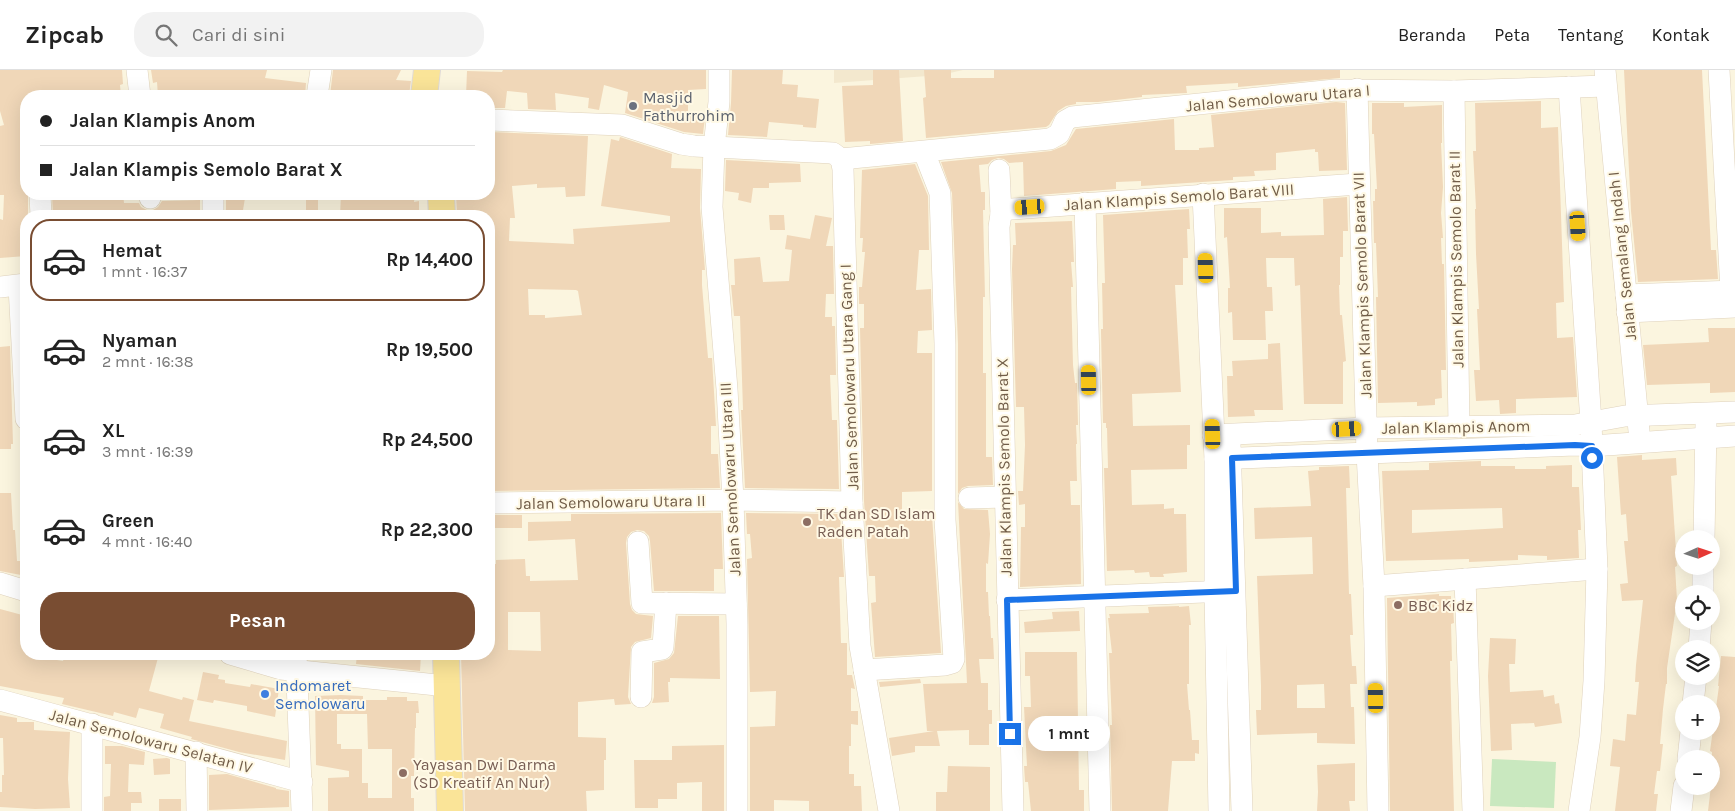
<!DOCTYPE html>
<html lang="id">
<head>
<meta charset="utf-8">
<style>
  body { margin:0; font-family:Karla,sans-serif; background:#f2f2f2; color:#222; height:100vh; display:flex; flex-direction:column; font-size:19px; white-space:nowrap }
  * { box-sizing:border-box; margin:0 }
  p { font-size:16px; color:#767676 }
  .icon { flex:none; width:28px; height:28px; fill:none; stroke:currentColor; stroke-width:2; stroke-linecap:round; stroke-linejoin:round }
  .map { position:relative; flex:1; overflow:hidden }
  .panel { position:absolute; left:20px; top:140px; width:475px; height:450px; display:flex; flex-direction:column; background:#fff; border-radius:20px; box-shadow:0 5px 20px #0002 }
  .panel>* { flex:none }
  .guide { position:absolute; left:20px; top:20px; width:475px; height:110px; border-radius:20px; box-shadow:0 5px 20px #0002; display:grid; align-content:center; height:110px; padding:0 20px; background:#fff }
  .needle { width:32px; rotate:87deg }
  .controls { position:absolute; left:1675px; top:460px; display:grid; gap:10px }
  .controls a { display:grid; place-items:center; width:45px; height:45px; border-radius:50%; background:#fff; box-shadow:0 5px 20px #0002; font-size:25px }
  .end { position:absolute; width:22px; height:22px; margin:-11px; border:6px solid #1a73e8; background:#fff; box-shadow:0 0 0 2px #fff }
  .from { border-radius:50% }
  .bubble { position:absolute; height:35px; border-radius:18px; background:#fff; box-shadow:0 5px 20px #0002; font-size:16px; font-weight:700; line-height:35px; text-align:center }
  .car { position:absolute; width:15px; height:30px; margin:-15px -8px; border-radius:6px; box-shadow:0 0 4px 1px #0007; background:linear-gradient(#f5c518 24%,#345 0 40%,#f5c518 0 76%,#345 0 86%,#f5c518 0) }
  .guide b { display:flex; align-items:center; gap:18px; height:48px; font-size:19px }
  .guide b+b { border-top:1px solid #e0e0e0 }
  .guide i { width:12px; height:12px; background:#222 }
  ul { padding:9px 0 0; list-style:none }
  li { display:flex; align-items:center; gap:15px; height:82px; margin:0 10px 8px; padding:0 10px; border:2px solid transparent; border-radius:20px }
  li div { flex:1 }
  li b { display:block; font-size:19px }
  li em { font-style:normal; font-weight:700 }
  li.current { border-color:#794d32 }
  li>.icon { width:45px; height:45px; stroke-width:1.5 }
  .cta { display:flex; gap:10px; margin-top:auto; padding:10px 20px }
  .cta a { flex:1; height:58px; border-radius:20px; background:#794d32; color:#fff; font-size:20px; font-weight:700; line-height:58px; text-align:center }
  header { display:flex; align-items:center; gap:30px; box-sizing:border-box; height:70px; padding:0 25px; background:#fff; border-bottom:1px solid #e0e0e0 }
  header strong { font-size:24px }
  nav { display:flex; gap:28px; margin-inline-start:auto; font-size:18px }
  .search { width:350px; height:45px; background:#f2f2f2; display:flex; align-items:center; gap:12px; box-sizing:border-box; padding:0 18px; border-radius:20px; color:#767676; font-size:19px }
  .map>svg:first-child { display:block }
</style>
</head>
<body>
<header>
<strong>Zipcab</strong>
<div class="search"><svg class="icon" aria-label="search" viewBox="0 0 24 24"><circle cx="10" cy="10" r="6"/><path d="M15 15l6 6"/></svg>Cari di sini</div>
<nav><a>Beranda</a><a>Peta</a><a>Tentang</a><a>Kontak</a></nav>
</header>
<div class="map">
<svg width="1735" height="741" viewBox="0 0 1735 741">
  <rect width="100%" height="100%" fill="#fbf5df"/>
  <polygon fill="#f3e8ce" points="834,0 963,0 941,5 834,13"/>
  <polygon fill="#c9e8bf" points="1492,689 1556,692 1554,738 1490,736"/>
  <g fill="#f0d7b8" fill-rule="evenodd">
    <polygon points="0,0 122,0 123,14 120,15 121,26 26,26 26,124 28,124 28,146 26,146 26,186 0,188 0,149 3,150 4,125 0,125 0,56 4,55 0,41"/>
    <polygon points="151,0 267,0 265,8 306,13 305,26 256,26 219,21 217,26 158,26 157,12 153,13"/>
    <polygon points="333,0 401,0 396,10 411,11 409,25 384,24 384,26 330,26"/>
    <polygon points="503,0 706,0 706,19 688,20 688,45 705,47 703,64 684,62 625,43 628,22 604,15 599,40 588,38 589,28 555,23 556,40 528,39 527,23 507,21 505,38 489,38 489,26 466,26 467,1 502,2"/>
    <polygon points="732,0 783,0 782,14 798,15 797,27 819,29 816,58 803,57 803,55 769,52 767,67 728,65 731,33"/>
    <polygon points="873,0 899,0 903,71 870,74 870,71 845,72 842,16 873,15"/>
    <polygon points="924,0 951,0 951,8 994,8 994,0 1340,0 1340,8 1238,17 1238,13 1186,16 1187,23 1142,25 1142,27 1098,32 1076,32 1076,34 1066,36 1058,41 1049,55 1046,57 926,68 923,28 926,27"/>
    <polygon points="1624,0 1702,0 1711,180 1716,180 1718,209 1638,212 1631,141"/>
    <polygon points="1541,31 1541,58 1558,57 1564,232 1556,233 1557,268 1573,267 1577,327 1516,329 1516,343 1500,344 1499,330 1476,331 1474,300 1480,300 1477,239 1479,239 1476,184 1475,139 1476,139 1473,81 1476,81 1475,33"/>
    <polygon points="1336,32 1345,33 1347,100 1319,101 1318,82 1315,82 1315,79 1276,83 1276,100 1254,101 1255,106 1233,107 1233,110 1141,116 1141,111 1116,112 1116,119 1024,126 1023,92 1009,93 1004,89 998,88 992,90 988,94 979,95 981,122 985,122 985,140 983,140 985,227 983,227 983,303 986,303 986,387 992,387 993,415 968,416 962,418 958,424 958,274 952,123 941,92 1051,81 1066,75 1076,59 1174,49 1175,80 1199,80 1199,78 1214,77 1211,45"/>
    <polygon points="1372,33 1404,33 1404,37 1442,35 1442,73 1441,73 1443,117 1441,143 1443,168 1441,168 1442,194 1444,194 1446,300 1441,300 1442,328 1435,329 1435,335 1417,336 1417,332 1378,333 1376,227 1378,227 1376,173 1374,173 1373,131 1375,131 1375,119 1377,119 1374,64 1372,64"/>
    <path d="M489,62L588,66L585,126L566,127L565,117L537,118V114L512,116L515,148H510L509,171L574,174L573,159L670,152V146L601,136L611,69L619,71L620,67L672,84L671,98L701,99L700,138L705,200H702V215L708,288H712L716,356H711V384H718L720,418L489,421V376L492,348H489V146L457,145L456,124H489ZM528,219L576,220L578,221L582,245L545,248V245H529Z"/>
    <polygon points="726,90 800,94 801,112 769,113 769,118 753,118 751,133 738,130 739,123 725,121"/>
    <polygon points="915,94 928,126 929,180 919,180 916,220 931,219 932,260 918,261 917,283 932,283 932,421 902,422 902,446 932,445 941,583 875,587 871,533 876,532 875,506 869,506 864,431 860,258 864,258 864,234 859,234 859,217 862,217 865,182 862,182 863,168 860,168 862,100"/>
    <polygon points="52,124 123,124 124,133 139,133 141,137 147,140 153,140 158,137 162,131 200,130 200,143 150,146 53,146"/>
    <polygon points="341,124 415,124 414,132 419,131 419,146 407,146 407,140 359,140 359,146 340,146"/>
    <polygon points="226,125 245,128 242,146 226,145"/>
    <polygon points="1347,127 1348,161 1343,161 1343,187 1340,187 1340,215 1339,215 1340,245 1342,245 1346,291 1343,292 1343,334 1304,334 1300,215 1295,216 1294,188 1266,188 1267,217 1272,217 1273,241 1265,241 1266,270 1233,270 1232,242 1228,243 1228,218 1230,218 1227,167 1224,168 1224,138 1261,138 1261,163 1281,162 1281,166 1324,165 1323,129"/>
    <rect x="306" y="129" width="12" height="17"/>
    <polygon points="1189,139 1190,159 1187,159 1188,188 1183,188 1183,215 1175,215 1181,322 1132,324 1133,356 1190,355 1190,375 1187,375 1187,399 1131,400 1132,435 1164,434 1164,439 1174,438 1174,444 1186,444 1187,502 1163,504 1164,507 1150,507 1149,502 1135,503 1134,500 1107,501 1104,398 1108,398 1107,358 1106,358 1106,353 1103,353 1101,262 1101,259 1103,259 1102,213 1105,213 1103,145"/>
    <polygon points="769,145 784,145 785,160 770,160"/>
    <polygon points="815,145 832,148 826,176 833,176 834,224 826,224 825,247 832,247 832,256 835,256 836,305 830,305 832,350 837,350 839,419 745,418 741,340 743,340 740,246 734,246 731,215 735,215 734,189 760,187 763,212 789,211 792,180 785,179 787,165 810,169"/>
    <polygon points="1072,151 1074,192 1071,192 1073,217 1071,217 1073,295 1075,313 1077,313 1078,355 1076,355 1077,374 1076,374 1077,411 1070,411 1071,435 1080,435 1081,514 1020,517 1021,457 1025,457 1025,434 1019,435 1018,421 1023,421 1025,375 1024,337 1016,337 1012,199 1013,175 1016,175 1015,153"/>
    <polygon points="1708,258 1735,258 1735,322 1710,323 1710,313 1647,315 1643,275 1709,272"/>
    <polygon points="1280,273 1283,340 1254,340 1255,346 1228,347 1227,306 1233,306 1232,291 1268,289 1268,274"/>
    <polygon points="10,276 13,374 11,374 11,379 0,379 0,277"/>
    <polygon points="1642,385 1642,390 1676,388 1677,405 1671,406 1677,496 1675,497 1677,530 1667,598 1667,614 1666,614 1663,639 1660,674 1663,674 1660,701 1657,701 1654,724 1658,724 1656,741 1615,741 1620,697 1610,696 1613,669 1625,671 1627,644 1636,645 1639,612 1635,612 1636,595 1643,530 1622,531 1620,514 1628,513 1624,471 1628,471 1626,444 1621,445 1617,387"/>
    <path d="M1481,391V396H1515V399H1546V396L1572,395V417H1579L1581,460H1578L1579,488L1547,490V486L1518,485V490L1469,492V489L1386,491L1382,401L1429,400V393ZM1502,438L1503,458L1412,463V440Z"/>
    <path d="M1349,396L1350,418H1346L1349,524H1351L1353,565H1350L1352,596H1356L1357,614H1350L1351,637H1354L1355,674L1317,673V663L1257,665L1256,640H1261V616L1257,506L1313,504L1312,467L1255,469L1254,438L1311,436L1308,401L1319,400V397ZM1324,614L1325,638H1297V615Z"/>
    <polygon points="0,423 11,423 13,460 15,460 17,491 20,491 21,505 0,501"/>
    <polygon points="958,432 964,439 988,440 990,464 988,494 986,493 986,522 988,522 989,546 990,546 991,568 993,568 994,589 979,589 981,613 988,613 988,640 992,640 992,654 989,654 989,675 969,675 969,660 937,661 940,676 915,676 915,682 892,686 889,668 934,661 927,661 923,614 967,613"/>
    <path d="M721,443L723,499H714V521H654L650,471L649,466L644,461L637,460L631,462L627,467L626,473L630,534L632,540L636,544L653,546L651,568L635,572L631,577L628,627L631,634L615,635L614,629L578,632V667L606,668V690H604V720L586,721L587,741H465L461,584H489V494H496V490L525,489L526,506H530V511L578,510L575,469L528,471V452L571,451V444ZM508,542H540L541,581L508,580Z"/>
    <polygon points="746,443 840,444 844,507 839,507 841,573 847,573 847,605 852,605 855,619 851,618 851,641 858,641 858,655 851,654 851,676 849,676 849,704 854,704 854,716 861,716 862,741 809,741 809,731 774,730 774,741 750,741 750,657 775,656 776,621 750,622 747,489 752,488 750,464 747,464"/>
    <polygon points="489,445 522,445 522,458 495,458 495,446"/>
    <polygon points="1439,524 1439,526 1451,526 1451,533 1453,533 1454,553 1451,554 1452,591 1450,591 1454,741 1390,741 1387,528"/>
    <polygon points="1179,536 1179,537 1189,536 1191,555 1189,555 1189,614 1187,614 1189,640 1190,640 1192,670 1199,670 1199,684 1195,683 1195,691 1172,691 1168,741 1112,741 1110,655 1112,655 1109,583 1112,583 1108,548 1110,548 1109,544 1149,543 1148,537"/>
    <polygon points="0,539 26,546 26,585 63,591 65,584 81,584 101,589 103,584 159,584 149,621 182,630 183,627 194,630 189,651 287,671 285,690 239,682 191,669 192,667 160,658 164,644 139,638 136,648 114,642 113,646 62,634 64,628 0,616"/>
    <polygon points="1079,541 1080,561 1025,563 1024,552 1053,549 1052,542"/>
    <polygon points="678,546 719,546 720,609 670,608 670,612 668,612 669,632 652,633 654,627 654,593 669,589 674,583"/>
    <polygon points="1490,568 1516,569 1515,594 1509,594 1510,622 1543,620 1544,627 1554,625 1555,634 1559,633 1562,653 1535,657 1534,653 1511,654 1512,680 1491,681 1488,606"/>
    <polygon points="1025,582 1077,582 1079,720 1084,720 1084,741 1031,741 1028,712 1025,712 1025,711 1024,696 1027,696 1024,637 1031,637 1030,606 1025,606"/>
    <polygon points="357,584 421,584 420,601 356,594"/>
    <polygon points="1721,586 1735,587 1735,741 1708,741 1711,716 1712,682 1710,681 1719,616 1718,616"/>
    <polygon points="203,602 219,605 218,609 225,610 225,613 250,617 251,614 279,619 275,647 247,641 247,636 214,630 213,633 197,630"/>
    <polygon points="920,609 921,613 880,617 879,612"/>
    <path d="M341,625L363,626V630H387V627H407V631H418L419,643H416V658H415L414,706H411V728H414V741H328V708L349,707V701L316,695L315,626ZM337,644H367L368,679H392V728H368V713H362V679H341V674H337Z"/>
    <polygon points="0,645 17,648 17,652 34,652 34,660 70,662 68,709 70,738 35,739 0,737 0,722 2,722 2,705 4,705 3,668 0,668"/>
    <polygon points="724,675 724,741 702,741 702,712 677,713 677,729 658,729 658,738 635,738 634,690 672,690 672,676"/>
    <polygon points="105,676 122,676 145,682 144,695 129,694 128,722 141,722 142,733 131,733 131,741 104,741 104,727 110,726 111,694 105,694"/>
    <polygon points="167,688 170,689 170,704 154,705 153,689"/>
    <polygon points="1355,693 1355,731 1349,731 1350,741 1317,741 1318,722 1317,695"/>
    <polygon points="948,696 990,697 990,741 936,741 936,722 947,722"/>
    <polygon points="227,704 276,718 276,719 289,721 289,737 209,740 209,705"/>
    <rect x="159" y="729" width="22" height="12"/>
  </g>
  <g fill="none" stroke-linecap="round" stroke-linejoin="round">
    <defs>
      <g id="minor">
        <polyline points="137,0 140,26"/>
        <polyline points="719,0 719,32 714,77 712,137 727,319 733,430 737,554 737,741"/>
        <polyline points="1605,0 1639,361"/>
        <polyline points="1719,0 1731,221"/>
        <polyline points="1569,17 1591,353 1597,499 1594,611 1590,667 1579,741"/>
        <polyline points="1357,19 1367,383 1374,516 1378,741"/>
        <polyline points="1454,21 1459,357"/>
        <polyline points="317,26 321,0"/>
        <polyline points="489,50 622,55 681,74 694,76 833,83 841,89 843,99 852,432 860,576 889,741"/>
        <polyline points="841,89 1050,69 1059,64 1065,51 1072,47 1335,20 1454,21 1606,16"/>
        <polyline points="999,100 1001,144 999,157 1013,741"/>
        <polyline points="40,124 41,146"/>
        <polyline points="149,124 150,128"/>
        <polyline points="1203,124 1215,389 1215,522 1219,741"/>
        <polyline points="1085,133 1100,741"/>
        <polyline points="1001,144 1006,140 1012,139 1358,114"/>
        <polyline points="213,146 213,124"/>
        <polyline points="19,216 26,349"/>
        <polyline points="0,217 26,214"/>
        <polyline points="1626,225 1735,221"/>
        <polyline points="1627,242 1735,237"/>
        <polyline points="1213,365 1367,358 1575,355 1625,346 1735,342"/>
        <polyline points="1230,374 1242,741"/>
        <polyline points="1215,389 1575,375 1592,376 1735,366"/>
        <polyline points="969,428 1005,427"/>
        <polyline points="489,433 733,430 852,432"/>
        <polyline points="1704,469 1706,354"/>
        <polyline points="638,472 642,533 736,534"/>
        <polyline points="1465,509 1473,741"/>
        <polyline points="0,513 26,521"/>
        <polyline points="1374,516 1597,499"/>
        <polyline points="1703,524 1703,496"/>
        <polyline points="1007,530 1228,521"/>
        <polyline points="1699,579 1701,551"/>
        <polyline points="230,584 281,599 447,616"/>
        <polyline points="296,584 302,741"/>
        <polyline points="864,600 945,595 952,593 954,589 945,450 945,274 940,123 924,82"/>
        <polyline points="641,627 642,582 662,579 663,577 666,533"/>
        <polyline points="0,630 302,712"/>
        <polyline points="1693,634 1696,606"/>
        <polyline points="92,654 92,741"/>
        <polyline points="196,682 197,741"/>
        <polyline points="1688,689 1691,661"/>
        <polyline points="1681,741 1684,716"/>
      </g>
      <g id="major">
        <polyline points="424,26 427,0"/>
        <polyline points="441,124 442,146"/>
        <polyline points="446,584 450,741"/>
      </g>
    </defs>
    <use href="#minor" stroke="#dfd2bc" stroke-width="22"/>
    <use href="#major" stroke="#e0dbd7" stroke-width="28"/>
    <use href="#minor" stroke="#fff" stroke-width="21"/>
    <use href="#major" stroke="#fae498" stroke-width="26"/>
  </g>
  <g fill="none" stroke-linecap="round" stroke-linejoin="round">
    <polyline stroke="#1a73e8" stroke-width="6" points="1010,664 1007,530 1236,521 1232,388 1575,375 1592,376 1592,388"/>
  </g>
  <circle fill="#6b7280" stroke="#fff9e5" stroke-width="2" cx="633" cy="36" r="5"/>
  <g fill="#8d6e63" stroke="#fff9e5" stroke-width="2">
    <circle cx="807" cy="452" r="5"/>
    <circle cx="1398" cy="535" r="5"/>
    <circle cx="403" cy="703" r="5"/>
  </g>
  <circle fill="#3f7fe0" stroke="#fff9e5" stroke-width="2" cx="265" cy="624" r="5"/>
  <g text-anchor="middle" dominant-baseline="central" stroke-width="4" stroke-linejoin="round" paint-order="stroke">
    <g font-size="16" fill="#5b616d" stroke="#fff9e5" text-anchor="start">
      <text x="643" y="27">Masjid<tspan x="643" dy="18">Fathurrohim</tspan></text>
    </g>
    <g font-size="16" fill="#715d48" stroke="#fff9e5">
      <text transform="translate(1278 28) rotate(-5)">Jalan Semolowaru Utara I</text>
      <text transform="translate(1179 127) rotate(-4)">Jalan Klampis Semolo Barat VIII</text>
      <text transform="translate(1622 186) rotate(-96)">Jalan Semalang Indah I</text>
      <text transform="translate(1456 189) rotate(-91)">Jalan Klampis Semolo Barat II</text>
      <text transform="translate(1362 215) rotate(-92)">Jalan Klampis Semolo Barat VII</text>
      <text transform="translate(849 307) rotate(-92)">Jalan Semolowaru Utara Gang I</text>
      <text transform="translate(1456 357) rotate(-1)">Jalan Klampis Anom</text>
      <text transform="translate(1004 397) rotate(-91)">Jalan Klampis Semolo Barat X</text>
      <text transform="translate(730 409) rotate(-93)">Jalan Semolowaru Utara III</text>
      <text transform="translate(611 432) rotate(-1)">Jalan Semolowaru Utara II</text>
      <text transform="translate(151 671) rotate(15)">Jalan Semolowaru Selatan IV</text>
    </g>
    <g font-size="16" fill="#785e54" stroke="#fff9e5" text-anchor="start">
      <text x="817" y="443">TK dan SD Islam<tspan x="817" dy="18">Raden Patah</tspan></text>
      <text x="1408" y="535">BBC Kidz</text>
      <text x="413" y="694">Yayasan Dwi Darma<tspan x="413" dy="18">(SD Kreatif An Nur)</tspan></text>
    </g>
    <g font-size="16" fill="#366cbe" stroke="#fff9e5" text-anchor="start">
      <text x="275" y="615">Indomaret<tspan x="275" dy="18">Semolowaru</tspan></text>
    </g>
  </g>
</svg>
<div class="controls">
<a><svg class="needle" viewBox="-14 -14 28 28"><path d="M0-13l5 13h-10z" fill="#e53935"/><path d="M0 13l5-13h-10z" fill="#767676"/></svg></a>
<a><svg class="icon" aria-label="locate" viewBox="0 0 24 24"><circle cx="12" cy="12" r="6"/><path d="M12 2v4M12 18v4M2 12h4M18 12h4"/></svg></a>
<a><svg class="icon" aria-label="layers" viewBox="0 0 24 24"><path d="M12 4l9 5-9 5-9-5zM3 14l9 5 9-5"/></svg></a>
<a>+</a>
<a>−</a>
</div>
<i class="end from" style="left:1592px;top:388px"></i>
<i class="end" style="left:1010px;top:664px"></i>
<div class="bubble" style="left:1028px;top:646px;width:82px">1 mnt</div>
<i class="car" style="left:1030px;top:137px;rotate:266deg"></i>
<i class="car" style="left:1578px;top:156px;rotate:176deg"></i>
<i class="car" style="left:1206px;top:198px;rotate:358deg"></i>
<i class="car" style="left:1089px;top:310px;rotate:359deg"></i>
<i class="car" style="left:1347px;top:359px;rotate:87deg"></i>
<i class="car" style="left:1213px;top:364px;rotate:358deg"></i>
<i class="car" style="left:1376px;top:628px;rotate:359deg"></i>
<div class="guide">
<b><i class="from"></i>Jalan Klampis Anom</b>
<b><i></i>Jalan Klampis Semolo Barat X</b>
</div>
<section class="panel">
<ul>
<li class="current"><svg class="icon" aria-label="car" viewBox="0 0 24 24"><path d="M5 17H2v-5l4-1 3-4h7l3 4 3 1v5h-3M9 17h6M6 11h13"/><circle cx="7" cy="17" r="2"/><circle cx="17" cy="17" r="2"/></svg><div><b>Hemat</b><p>1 mnt · 16:37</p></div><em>Rp 14,400</em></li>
<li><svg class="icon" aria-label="car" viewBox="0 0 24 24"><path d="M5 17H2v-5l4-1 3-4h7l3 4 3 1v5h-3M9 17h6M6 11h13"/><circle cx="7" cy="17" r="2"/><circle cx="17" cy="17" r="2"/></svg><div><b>Nyaman</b><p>2 mnt · 16:38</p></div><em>Rp 19,500</em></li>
<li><svg class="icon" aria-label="car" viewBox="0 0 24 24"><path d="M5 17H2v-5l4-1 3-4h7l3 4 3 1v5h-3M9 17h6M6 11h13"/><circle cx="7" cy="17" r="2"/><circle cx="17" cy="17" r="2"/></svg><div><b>XL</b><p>3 mnt · 16:39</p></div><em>Rp 24,500</em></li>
<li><svg class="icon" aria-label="car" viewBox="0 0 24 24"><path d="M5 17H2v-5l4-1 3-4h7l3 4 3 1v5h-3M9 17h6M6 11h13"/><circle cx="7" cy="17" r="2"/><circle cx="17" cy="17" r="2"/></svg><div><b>Green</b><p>4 mnt · 16:40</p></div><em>Rp 22,300</em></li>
</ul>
<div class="cta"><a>Pesan</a></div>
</section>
</div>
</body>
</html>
